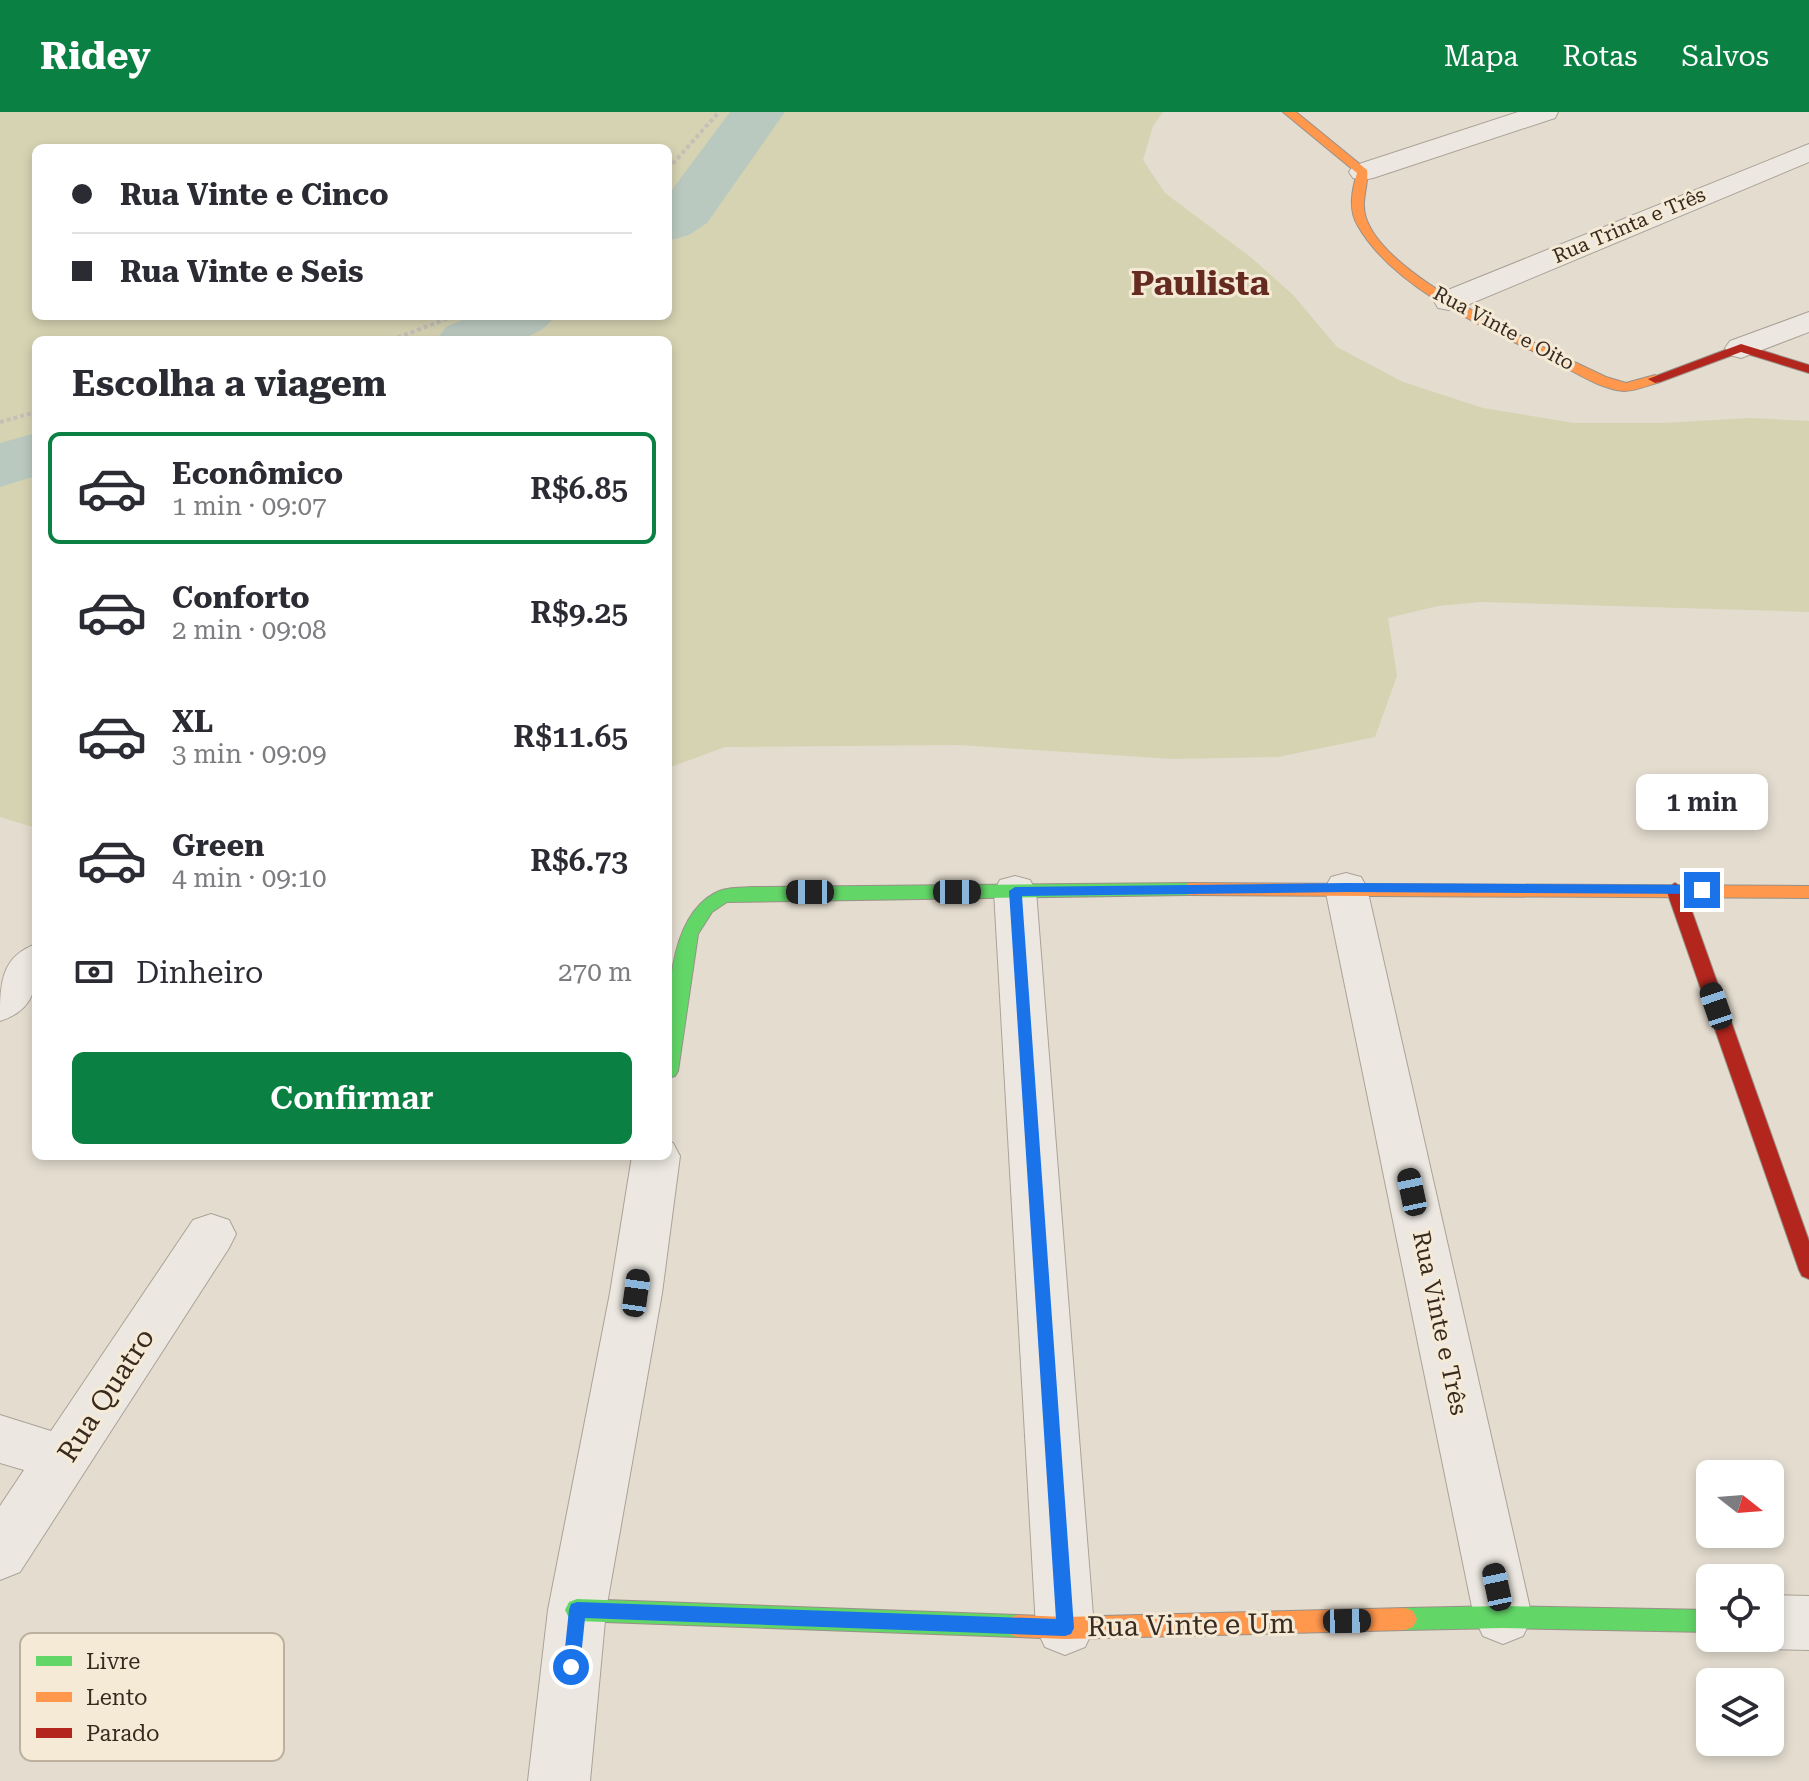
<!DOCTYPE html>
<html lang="pt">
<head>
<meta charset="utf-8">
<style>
  body { margin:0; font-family:"Roboto Serif",serif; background:#f7f7f7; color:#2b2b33; height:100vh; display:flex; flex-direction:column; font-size:30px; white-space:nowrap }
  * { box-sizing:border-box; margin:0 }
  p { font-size:26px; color:#7c7c81 }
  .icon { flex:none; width:44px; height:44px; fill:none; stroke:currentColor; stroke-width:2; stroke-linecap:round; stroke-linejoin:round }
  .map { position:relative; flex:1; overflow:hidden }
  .panel { position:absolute; left:32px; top:224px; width:640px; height:824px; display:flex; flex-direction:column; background:#fff; border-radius:12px; box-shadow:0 4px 12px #0003 }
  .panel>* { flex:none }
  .guide { position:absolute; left:32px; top:32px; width:640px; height:176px; border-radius:12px; box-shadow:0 4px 12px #0003; display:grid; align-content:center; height:176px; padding:0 40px; background:#fff }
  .needle { width:52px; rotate:107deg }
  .buttons { position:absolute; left:1696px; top:1348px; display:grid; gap:16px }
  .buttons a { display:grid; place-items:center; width:88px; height:88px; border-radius:12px; background:#fff; box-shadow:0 4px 12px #0003; font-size:40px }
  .end { position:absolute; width:36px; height:36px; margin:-18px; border:10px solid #1a73e8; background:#fff; box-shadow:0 0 0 4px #fff }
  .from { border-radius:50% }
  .bubble { position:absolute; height:56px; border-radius:12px; background:#fff; box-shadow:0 4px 12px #0003; font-size:26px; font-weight:600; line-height:56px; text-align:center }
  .car { position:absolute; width:24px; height:48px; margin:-24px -12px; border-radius:10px; box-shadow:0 0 6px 2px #0007; background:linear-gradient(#222 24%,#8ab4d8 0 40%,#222 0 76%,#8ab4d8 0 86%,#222 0) }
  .guide b { display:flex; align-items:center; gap:28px; height:76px; font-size:30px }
  .guide b+b { border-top:2px solid #e1e1e2 }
  .guide i { width:20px; height:20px; background:#2b2b33 }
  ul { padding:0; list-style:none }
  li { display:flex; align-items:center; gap:24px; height:112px; margin:0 16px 12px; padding:0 24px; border:4px solid transparent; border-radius:12px }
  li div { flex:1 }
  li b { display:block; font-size:30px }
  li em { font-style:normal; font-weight:600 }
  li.selected { border-color:#0b8043 }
  li>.icon { width:72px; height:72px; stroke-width:1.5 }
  h2 { padding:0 40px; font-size:36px; line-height:96px }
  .pay { display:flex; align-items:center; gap:20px; height:88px; padding:0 40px; font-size:30px }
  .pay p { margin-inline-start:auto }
  .cta { display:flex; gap:16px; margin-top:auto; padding:16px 40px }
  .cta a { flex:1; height:92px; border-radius:12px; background:#0b8043; color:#fff; font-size:32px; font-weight:600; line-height:92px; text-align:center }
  header { display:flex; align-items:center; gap:48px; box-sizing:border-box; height:112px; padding:0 40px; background:#0b8043; color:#fff }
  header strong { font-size:38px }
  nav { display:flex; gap:44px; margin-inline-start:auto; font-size:28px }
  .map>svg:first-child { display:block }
</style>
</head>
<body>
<header>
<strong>Ridey</strong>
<nav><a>Mapa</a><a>Rotas</a><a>Salvos</a></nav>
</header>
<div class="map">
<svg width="1809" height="1669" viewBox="0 0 1809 1669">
  <rect width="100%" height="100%" fill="#e4dccf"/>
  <path fill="#d5d3b2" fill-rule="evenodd" d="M0,0H1163L1153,14L1143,48L1165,81L1253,147L1294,184L1337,235L1403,270L1483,296L1574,311H1663L1749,306L1809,309V500L1481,490L1438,494L1388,506L1397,564L1375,625L1278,645L1173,647L958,633L725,635L668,656V228H36V716L0,705ZM36,36H668V204H36Z"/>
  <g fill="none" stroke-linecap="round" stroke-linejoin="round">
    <g fill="#bac9bf" fill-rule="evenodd">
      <polygon points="730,0 785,0 707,111 689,123 668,129 668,83"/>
      <path d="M471,204H555C530,240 475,228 436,228L446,215Z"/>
      <polygon points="36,321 36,364 0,375 0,331"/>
    </g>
    <defs>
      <g id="street">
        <polygon points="1518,0 1558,0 1555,6 1373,66 1363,68 1353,66 1349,60 1353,54"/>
        <polygon points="1809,32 1809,50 1460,196 1449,198 1438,196 1434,189 1438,182"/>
        <polygon points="1809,200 1809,220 1741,246 1730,243 1725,236 1730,229"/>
        <polygon points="1346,761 1361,765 1367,776 1532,1505 1523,1524 1503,1532 1483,1524 1474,1505 1325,776 1331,765"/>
        <polygon points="1015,764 1030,768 1036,779 1094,1516 1085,1535 1065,1543 1045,1535 1036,1516 994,779 1000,768"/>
        <path d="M36,832C36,867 41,896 0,909C0,873 0,845 36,832Z"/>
        <polygon points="668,1029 673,1031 680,1044 662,1181 606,1498 590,1669 528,1669 548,1498 610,1181 632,1044 668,1044"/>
        <polygon points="211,1102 229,1108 236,1122 229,1136 20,1460 0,1468 0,1394 24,1358 0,1351 0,1303 51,1319 193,1108"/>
        <polygon points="1770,1483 1809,1484 1809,1538 1770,1537 1750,1529 1748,1526 1770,1526"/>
      </g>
      <g id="fast">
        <path d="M1189,771L1198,777L1189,783L727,790L712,800L698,822L678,959L675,964L668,966C668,913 661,810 715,781C725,775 740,776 752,775Z"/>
        <polygon points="577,1487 1017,1503 1025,1506 1029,1514 1025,1522 1017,1525 577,1509 569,1506 565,1498 569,1490"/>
        <polygon points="1503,1494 1710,1498 1710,1520 1503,1516 1405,1518 1397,1515 1393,1507 1397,1499 1405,1496"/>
      </g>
      <g id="slow">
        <path d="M1283,0H1296L1367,58C1369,73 1360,89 1366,106C1387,169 1547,236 1606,265L1626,271L1655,263L1662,267L1660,270C1649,273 1635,279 1624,279C1599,277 1574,259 1551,248C1488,217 1394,177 1358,114C1348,98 1352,78 1357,61Z"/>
        <polygon points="1189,771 1809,774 1809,786 1189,783 1180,777"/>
        <polygon points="1405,1496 1413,1499 1417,1507 1413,1515 1405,1518 1065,1527 1017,1525 1009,1522 1005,1514 1009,1506 1017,1503 1065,1505"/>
      </g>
      <g id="jam">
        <polygon points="1741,232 1809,253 1809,261 1741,240 1660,270 1655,271 1648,267"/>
        <polygon points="1675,771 1684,777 1809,1129 1809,1167 1802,1164 1799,1158 1666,777"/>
      </g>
    </defs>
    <use href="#street" stroke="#aaa298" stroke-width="2"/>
    <use href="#fast" stroke="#999188" stroke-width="2"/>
    <use href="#slow" stroke="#999188" stroke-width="2"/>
    <use href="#jam" stroke="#999188" stroke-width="2"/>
    <g stroke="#c5bfb8" stroke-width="4" stroke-dasharray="4 3" stroke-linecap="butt">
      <polyline points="668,57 719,0"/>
      <polyline points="391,228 454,204"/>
      <polyline points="0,310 36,300"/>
    </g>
    <use href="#street" fill="#ece8e1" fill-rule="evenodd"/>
    <use href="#fast" fill="#63d668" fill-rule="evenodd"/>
    <use href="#slow" fill="#ff974d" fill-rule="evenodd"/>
    <use href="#jam" fill="#b3261e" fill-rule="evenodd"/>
  </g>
  <polygon fill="#1a73e8" points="1346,771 1702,773 1708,778 1702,782 1346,780 1022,784 1074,1516 1071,1522 1065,1524 585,1506 580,1555 577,1561 571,1563 565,1561 563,1555 569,1498 571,1492 577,1490 1056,1507 1009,779 1015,775"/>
  <g text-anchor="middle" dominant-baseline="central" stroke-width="6" stroke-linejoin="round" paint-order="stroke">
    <g font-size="20" fill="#392a20" stroke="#f5ead6">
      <text transform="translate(1629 113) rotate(-23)">Rua Trinta e Três</text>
      <text transform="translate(1504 216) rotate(28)">Rua Vinte e Oito</text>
    </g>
    <g font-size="24" fill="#392a20" stroke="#f5ead6">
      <text transform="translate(1440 1211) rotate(78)">Rua Vinte e Três</text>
    </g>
    <g font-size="28" fill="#392a20" stroke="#f5ead6">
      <text transform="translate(106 1283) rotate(-57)">Rua Quatro</text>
      <text transform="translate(1191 1513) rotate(-1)">Rua Vinte e Um</text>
    </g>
    <g font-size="34" font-weight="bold" fill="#652a20" stroke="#f5ead6">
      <text x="1200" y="171">Paulista</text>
    </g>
  </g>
  <rect x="20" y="1521" width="264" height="128" rx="12" fill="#f5ead6" stroke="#bdb09f" stroke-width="2"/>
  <rect x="36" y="1544" width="36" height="10" fill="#63d668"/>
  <rect x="36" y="1580" width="36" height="10" fill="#ff974d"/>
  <rect x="36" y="1616" width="36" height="10" fill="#b3261e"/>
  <g font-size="22" fill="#392a20">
    <text x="86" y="1557">Livre</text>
    <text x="86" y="1593">Lento</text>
    <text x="86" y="1629">Parado</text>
  </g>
</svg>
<div class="buttons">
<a><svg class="needle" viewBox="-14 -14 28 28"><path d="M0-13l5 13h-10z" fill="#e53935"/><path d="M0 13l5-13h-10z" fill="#7c7c81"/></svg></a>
<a><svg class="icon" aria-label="locate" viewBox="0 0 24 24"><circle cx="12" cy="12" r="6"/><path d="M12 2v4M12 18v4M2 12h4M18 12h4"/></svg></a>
<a><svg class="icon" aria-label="layers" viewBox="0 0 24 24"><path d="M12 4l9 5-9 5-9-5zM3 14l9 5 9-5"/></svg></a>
</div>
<i class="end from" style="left:571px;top:1555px"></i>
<i class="end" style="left:1702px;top:778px"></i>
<div class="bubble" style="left:1636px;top:662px;width:132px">1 min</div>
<i class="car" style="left:810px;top:780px;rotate:270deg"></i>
<i class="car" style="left:957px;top:780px;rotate:90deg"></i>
<i class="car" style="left:1716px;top:894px;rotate:341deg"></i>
<i class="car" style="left:1412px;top:1080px;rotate:348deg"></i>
<i class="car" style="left:636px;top:1181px;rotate:8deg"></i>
<i class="car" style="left:1497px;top:1475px;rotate:348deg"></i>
<i class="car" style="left:1347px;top:1509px;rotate:89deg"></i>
<div class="guide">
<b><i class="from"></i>Rua Vinte e Cinco</b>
<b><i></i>Rua Vinte e Seis</b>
</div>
<section class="panel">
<h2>Escolha a viagem</h2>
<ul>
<li class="selected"><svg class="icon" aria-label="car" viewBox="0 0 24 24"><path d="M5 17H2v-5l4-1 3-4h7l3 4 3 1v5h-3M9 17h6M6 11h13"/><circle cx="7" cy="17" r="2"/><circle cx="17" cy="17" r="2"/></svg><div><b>Econômico</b><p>1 min · 09:07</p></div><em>R$6.85</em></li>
<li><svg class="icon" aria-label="car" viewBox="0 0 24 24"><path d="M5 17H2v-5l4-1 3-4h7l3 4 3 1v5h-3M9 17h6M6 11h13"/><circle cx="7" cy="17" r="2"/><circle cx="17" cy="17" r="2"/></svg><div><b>Conforto</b><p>2 min · 09:08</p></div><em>R$9.25</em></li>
<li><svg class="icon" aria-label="car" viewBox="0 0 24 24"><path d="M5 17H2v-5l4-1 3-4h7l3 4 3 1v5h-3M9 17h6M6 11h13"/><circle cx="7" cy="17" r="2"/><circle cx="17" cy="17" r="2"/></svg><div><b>XL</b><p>3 min · 09:09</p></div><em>R$11.65</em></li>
<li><svg class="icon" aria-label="car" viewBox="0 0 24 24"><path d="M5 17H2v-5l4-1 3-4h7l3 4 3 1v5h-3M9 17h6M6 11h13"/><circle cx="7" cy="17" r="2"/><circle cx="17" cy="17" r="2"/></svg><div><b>Green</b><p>4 min · 09:10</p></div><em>R$6.73</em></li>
</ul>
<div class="pay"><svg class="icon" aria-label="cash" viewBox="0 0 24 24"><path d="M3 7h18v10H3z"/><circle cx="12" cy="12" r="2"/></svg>Dinheiro<p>270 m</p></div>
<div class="cta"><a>Confirmar</a></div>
</section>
</div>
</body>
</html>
